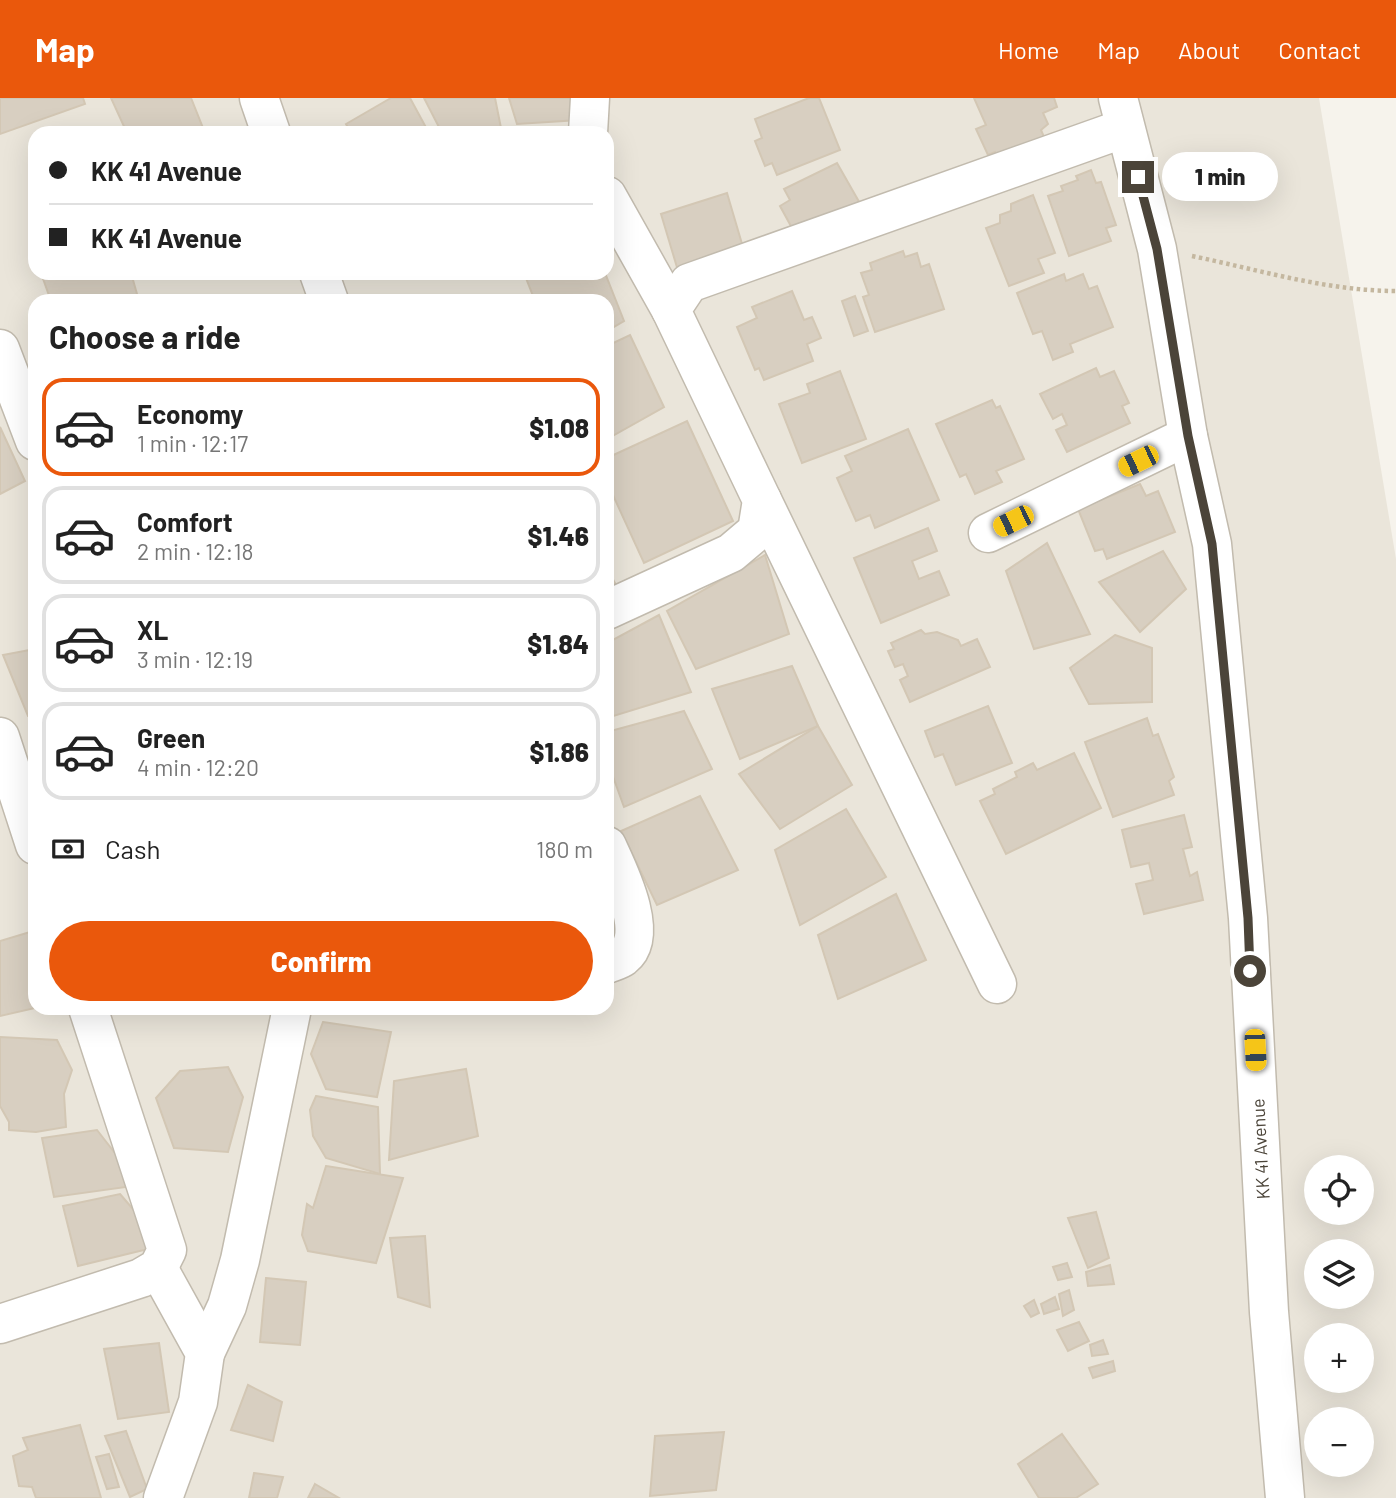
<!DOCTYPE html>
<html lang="en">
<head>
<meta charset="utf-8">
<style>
  body { margin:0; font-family:Barlow,sans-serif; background:#f6f6f6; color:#222; height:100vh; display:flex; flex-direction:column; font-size:26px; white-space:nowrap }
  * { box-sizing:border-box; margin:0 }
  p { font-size:23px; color:#767676 }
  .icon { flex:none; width:38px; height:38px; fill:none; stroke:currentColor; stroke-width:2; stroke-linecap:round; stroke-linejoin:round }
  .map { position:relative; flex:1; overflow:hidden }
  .drawer { position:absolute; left:28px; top:196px; width:586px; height:721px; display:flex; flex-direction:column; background:#fff; border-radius:21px; box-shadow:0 7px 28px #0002 }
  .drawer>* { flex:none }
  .banner { position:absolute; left:28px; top:28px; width:586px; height:154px; border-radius:21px; box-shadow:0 7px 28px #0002; display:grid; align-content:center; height:154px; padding:0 21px; background:#fff }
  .controls { position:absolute; left:1304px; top:1057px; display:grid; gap:14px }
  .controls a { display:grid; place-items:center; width:70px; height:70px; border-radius:50%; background:#fff; box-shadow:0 7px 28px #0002; font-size:35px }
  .end { position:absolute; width:32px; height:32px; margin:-16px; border:9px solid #4b4439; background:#fff; box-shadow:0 0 0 4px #fff }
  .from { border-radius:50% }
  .bubble { position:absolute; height:49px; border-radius:24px; background:#fff; box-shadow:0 7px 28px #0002; font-size:23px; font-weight:800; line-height:49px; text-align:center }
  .car { position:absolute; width:21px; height:42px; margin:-21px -10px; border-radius:9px; box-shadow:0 0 5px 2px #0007; background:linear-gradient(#f5c518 24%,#345 0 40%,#f5c518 0 76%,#345 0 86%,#f5c518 0) }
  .banner b { display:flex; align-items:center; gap:24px; height:66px; font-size:26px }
  .banner b+b { border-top:2px solid #e0e0e0 }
  .banner i { width:18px; height:18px; background:#222 }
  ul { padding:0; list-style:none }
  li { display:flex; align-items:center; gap:21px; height:98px; margin:0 14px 10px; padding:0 7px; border:4px solid #e0e0e0; border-radius:21px }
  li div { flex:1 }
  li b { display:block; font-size:26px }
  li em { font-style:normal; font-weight:800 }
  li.active { border-color:#ea580c }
  li>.icon { width:63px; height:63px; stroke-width:1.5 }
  h2 { padding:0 21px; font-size:32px; line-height:84px }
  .pay { display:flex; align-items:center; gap:18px; height:77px; padding:0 21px; font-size:26px }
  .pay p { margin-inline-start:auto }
  .cta { display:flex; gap:14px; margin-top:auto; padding:14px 21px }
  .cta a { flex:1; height:80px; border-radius:42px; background:#ea580c; color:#fff; font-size:28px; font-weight:800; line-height:80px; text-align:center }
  header { display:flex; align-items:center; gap:42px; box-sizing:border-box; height:98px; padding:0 35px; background:#ea580c; color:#fff }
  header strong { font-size:33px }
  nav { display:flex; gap:38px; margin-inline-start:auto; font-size:24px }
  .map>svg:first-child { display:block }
</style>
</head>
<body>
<header>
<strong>Map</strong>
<nav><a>Home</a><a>Map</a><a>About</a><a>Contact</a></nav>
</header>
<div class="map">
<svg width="1396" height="1400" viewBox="0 0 1396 1400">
  <rect width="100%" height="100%" fill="#f6f3ec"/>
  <path fill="#eae5da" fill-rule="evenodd" d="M0,0H1319L1396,461V1400H0ZM35,35H607V175H35ZM35,203H607V910H35ZM1316,1069H1362V1115H1316ZM1316,1153H1362V1199H1316ZM1316,1237H1362V1283H1316ZM1316,1321H1362V1367H1316Z"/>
  <g fill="#d8cfc1" stroke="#d3c7b4" stroke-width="2">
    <polygon points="0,0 83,0 85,6 0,36"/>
    <polygon points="111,0 191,0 205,35 127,35"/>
    <polygon points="391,0 410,0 429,35 351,35 346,26"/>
    <polygon points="424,0 495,0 502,35 442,35"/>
    <polygon points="509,0 574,0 579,22 517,26"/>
    <polygon points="809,0 819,0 840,52 777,77 772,65 765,68 755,43 762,40 755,21"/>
    <polygon points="974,0 1054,0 1057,9 1043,15 1048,26 1041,32 1047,46 1000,67 995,54 988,57 976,31 986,27"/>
    <polygon points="837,65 862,109 792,130 780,108 790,102 784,91"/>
    <polygon points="1091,72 1096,85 1101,84 1116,127 1106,130 1111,143 1069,158 1048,98 1063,93 1061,88 1078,82 1076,78"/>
    <polygon points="727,95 745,156 679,176 661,116"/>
    <polygon points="1033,97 1055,155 1038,161 1044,175 1009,188 986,130 1000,125 1000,117 1011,113 1011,106"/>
    <polygon points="903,153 905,159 917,155 921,169 929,166 944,211 875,234 863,199 869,197 861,175 872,172 870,165"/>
    <polygon points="41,175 131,175 139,203 51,203"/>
    <polygon points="524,175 605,175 624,223 607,233 607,203 535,203"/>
    <polygon points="1064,176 1066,183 1083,176 1089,191 1097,188 1113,229 1070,246 1073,254 1053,262 1042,233 1033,236 1017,195"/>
    <polygon points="792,193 804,222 812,219 821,240 807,246 813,263 764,282 759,270 755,272 737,229 757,220 752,209"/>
    <polygon points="855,198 868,233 854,238 842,203"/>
    <polygon points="630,237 664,309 607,341 607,248"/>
    <polygon points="1096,270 1100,279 1114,273 1129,305 1122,308 1130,325 1067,354 1056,332 1067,327 1062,316 1053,321 1040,296"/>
    <polygon points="840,273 866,341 802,365 779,306 810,295 807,286"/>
    <polygon points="992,302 996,310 1000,308 1024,361 996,373 1002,384 975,396 966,376 960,379 936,326"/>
    <polygon points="687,323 733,423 644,465 607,384 607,360"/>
    <polygon points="0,329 25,383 0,396"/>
    <polygon points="908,331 939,402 875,430 870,417 856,423 837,380 852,373 845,358"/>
    <polygon points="1140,386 1146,398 1158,393 1175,434 1107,461 1103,451 1095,453 1078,411"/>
    <polygon points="928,430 937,453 912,463 919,481 939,473 949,497 881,525 854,460"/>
    <polygon points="1047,445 1090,536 1034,551 1006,473"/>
    <polygon points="1163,453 1186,491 1140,534 1099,484"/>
    <polygon points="765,457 789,536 696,571 667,513"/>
    <polygon points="607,470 617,489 607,491"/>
    <polygon points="659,517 691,594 607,620 607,545"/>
    <polygon points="921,532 925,536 937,534 958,542 961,548 977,541 990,569 910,604 900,582 908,578 903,566 895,569 888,553 894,551 891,545"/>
    <polygon points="1115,537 1152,550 1152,604 1089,606 1070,570"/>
    <polygon points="35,551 35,617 28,618 3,557"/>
    <polygon points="792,568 818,628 740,661 712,591"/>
    <polygon points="988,608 1012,665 956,687 943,656 935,659 925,633"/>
    <polygon points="684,613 712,671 624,709 607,662 607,634"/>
    <polygon points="1147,620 1153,638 1158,636 1174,679 1169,683 1174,697 1113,719 1085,644"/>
    <polygon points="818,628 852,687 780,731 739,676"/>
    <polygon points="1074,655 1101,710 1006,756 980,703 995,696 993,691 1017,679 1015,674 1033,665 1037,672"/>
    <polygon points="700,698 738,772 657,807 621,733"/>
    <polygon points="846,711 886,779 800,827 775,752"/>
    <polygon points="1184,717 1192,749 1183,751 1190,778 1197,774 1203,802 1144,816 1136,786 1153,782 1149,765 1131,769 1122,732"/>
    <polygon points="896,796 926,862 838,901 818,837"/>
    <polygon points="30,834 35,851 35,910 0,918 0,843"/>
    <polygon points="323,924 391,934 377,999 326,991 311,956"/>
    <polygon points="0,939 57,942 72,972 64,996 66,1029 36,1034 9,1032 9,1024 0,1008"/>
    <polygon points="228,969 243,999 228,1054 174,1050 156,1000 180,973"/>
    <polygon points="466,971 478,1038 389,1062 394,983"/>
    <polygon points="316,998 378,1009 380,1076 326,1060 313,1038 310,1012"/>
    <polygon points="97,1032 121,1063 126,1089 54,1099 42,1040"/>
    <polygon points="326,1068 403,1080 376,1165 308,1153 302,1137 307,1106 313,1110"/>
    <polygon points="120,1096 144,1124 148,1151 78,1168 63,1108"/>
    <polygon points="1096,1114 1109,1160 1088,1170 1068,1120"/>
    <polygon points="425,1138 430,1209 398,1199 390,1140"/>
    <polygon points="1067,1165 1072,1179 1058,1182 1053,1169"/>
    <polygon points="1110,1167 1114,1186 1088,1188 1086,1174"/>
    <polygon points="266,1180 306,1184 300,1247 260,1244"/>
    <polygon points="1069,1192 1074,1212 1063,1218 1059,1196"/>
    <polygon points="1055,1199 1059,1211 1044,1216 1041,1206"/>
    <polygon points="1034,1202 1039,1215 1031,1219 1024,1208"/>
    <polygon points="1079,1224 1089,1243 1068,1253 1057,1232"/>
    <polygon points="1103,1242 1108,1256 1092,1258 1090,1247"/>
    <polygon points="159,1245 169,1314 118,1321 104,1251"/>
    <polygon points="1113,1263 1115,1273 1093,1280 1089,1270"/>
    <polygon points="248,1287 282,1304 273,1343 231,1332"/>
    <polygon points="80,1327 101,1400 36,1400 32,1389 19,1388 13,1358 28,1352 23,1340"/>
    <polygon points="126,1333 147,1391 130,1399 105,1338"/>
    <polygon points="724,1334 716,1392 650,1398 655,1338"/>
    <polygon points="1062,1336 1098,1386 1076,1400 1039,1400 1018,1366"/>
    <polygon points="109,1356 119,1389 107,1391 96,1359"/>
    <polygon points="254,1375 283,1379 277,1400 249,1400"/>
    <polygon points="315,1386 339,1400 308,1400"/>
  </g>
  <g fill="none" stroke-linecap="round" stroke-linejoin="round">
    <defs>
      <g id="minor">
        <polyline points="259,0 271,35"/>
        <polyline points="1118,0 1157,151 1188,338 1212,446 1248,820 1269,1214 1285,1400"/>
        <polyline points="588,35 590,0"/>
        <polyline points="607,98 671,212"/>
        <polyline points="319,175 329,203"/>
        <polyline points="0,251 35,343"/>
        <polyline points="762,402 997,886"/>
        <polyline points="988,435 1188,338"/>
        <polyline points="607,512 731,455 757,433 762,402 671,212 689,185 1125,30"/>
        <polyline points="0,639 35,747"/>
        <path d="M607,748C618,772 651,837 623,859C619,862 612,864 607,866"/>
        <polyline points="158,1170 205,1255 198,1304 163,1400"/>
        <polyline points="0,1226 141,1180 158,1170 167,1152 88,910"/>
        <polyline points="205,1255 227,1208 240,1162 292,910"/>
      </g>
    </defs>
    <use href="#minor" stroke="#c2bbae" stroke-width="41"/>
    <path stroke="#c4b79f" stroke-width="4.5" stroke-dasharray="3.5 3.5" stroke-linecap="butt" d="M1192,158C1260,172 1327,193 1396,193"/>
    <use href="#minor" stroke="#fff" stroke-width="38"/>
  </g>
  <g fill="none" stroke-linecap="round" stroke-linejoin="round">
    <polyline stroke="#4b4439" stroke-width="9" points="1138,79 1157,151 1188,338 1212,446 1248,820 1250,873"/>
  </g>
  <g text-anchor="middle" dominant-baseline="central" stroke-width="7" stroke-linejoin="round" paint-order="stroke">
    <g font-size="18" fill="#4b4439" stroke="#fff">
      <text transform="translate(1260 1051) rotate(-93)">KK 41 Avenue</text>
    </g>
  </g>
</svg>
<div class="controls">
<a><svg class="icon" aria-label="locate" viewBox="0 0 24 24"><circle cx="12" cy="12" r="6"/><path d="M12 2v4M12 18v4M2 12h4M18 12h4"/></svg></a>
<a><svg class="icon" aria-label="layers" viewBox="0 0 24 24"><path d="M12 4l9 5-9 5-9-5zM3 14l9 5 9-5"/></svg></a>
<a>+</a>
<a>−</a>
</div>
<i class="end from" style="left:1250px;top:873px"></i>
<i class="end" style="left:1138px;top:79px"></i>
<div class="bubble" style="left:1162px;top:54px;width:116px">1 min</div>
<i class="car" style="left:1138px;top:363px;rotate:244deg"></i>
<i class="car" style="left:1013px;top:423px;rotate:244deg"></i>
<i class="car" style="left:1255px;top:952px;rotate:177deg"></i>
<div class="banner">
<b><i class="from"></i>KK 41 Avenue</b>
<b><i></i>KK 41 Avenue</b>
</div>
<section class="drawer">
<h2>Choose a ride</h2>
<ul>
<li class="active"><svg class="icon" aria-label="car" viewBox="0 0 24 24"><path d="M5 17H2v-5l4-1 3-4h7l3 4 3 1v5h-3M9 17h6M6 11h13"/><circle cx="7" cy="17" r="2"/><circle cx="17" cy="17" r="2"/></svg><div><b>Economy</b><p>1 min · 12:17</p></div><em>$1.08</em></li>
<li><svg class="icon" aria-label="car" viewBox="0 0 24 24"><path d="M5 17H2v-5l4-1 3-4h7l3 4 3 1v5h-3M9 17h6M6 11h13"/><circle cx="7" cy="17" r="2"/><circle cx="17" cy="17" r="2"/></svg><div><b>Comfort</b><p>2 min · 12:18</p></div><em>$1.46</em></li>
<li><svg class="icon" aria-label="car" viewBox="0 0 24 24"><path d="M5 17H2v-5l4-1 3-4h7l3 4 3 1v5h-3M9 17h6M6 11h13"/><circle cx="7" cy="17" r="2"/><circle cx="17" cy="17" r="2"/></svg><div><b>XL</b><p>3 min · 12:19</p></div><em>$1.84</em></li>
<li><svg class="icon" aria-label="car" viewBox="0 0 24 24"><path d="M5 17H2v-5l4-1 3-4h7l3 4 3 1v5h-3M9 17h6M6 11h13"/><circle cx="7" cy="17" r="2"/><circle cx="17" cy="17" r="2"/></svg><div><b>Green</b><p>4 min · 12:20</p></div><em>$1.86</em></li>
</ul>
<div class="pay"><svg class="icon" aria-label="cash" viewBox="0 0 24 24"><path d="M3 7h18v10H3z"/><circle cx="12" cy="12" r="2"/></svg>Cash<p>180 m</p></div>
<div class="cta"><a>Confirm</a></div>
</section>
</div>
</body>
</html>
